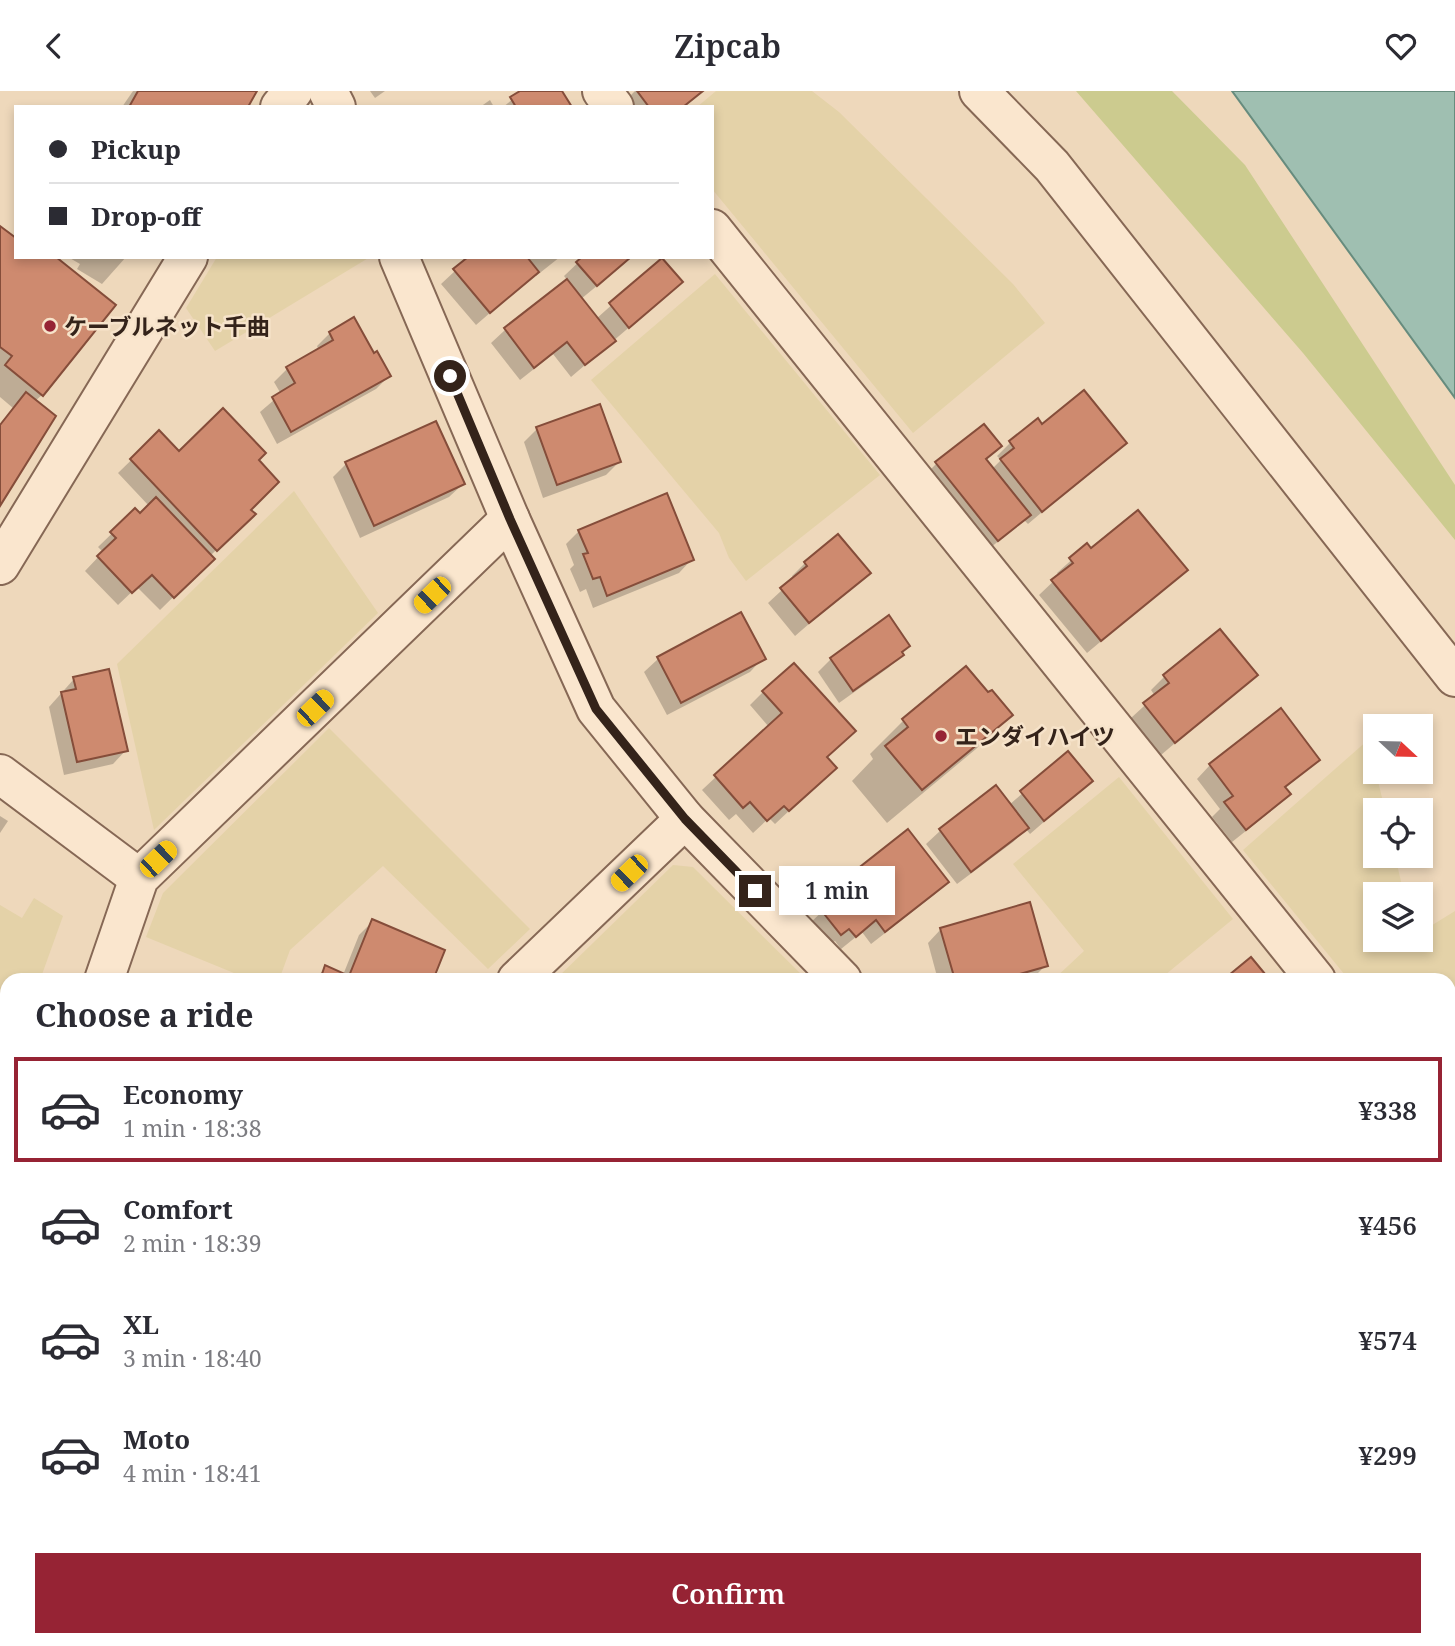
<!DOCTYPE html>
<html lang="en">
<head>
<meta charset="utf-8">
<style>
  body { margin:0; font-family:"Noto Serif","Noto Sans JP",serif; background:#f2f2f3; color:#2b2b33; height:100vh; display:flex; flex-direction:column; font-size:26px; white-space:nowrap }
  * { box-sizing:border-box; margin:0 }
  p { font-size:23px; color:#7c7c81 }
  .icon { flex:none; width:38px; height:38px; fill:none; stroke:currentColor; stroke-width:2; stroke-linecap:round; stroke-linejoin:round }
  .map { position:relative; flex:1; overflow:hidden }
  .panel { position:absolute; left:0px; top:882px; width:1456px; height:674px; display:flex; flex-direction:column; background:#fff; border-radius:21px 21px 0 0; box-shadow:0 4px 10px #0003 }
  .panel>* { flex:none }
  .top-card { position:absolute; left:14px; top:14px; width:700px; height:154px; border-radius:0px; box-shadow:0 4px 10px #0003; display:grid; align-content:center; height:154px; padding:0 35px; background:#fff }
  .needle { width:46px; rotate:112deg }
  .buttons { position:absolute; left:1363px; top:623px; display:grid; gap:14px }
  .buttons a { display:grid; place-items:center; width:70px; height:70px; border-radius:0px; background:#fff; box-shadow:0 4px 10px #0003; font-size:35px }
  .end { position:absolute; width:32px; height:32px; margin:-16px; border:9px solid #34231a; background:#fff; box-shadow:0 0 0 4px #fff }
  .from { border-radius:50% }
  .bubble { position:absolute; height:49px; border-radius:0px; background:#fff; box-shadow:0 4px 10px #0003; font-size:23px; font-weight:600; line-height:49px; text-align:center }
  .car { position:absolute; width:21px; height:42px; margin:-21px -10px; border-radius:9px; box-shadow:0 0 5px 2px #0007; background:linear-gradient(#f5c518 24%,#345 0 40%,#f5c518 0 76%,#345 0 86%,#f5c518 0) }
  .top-card b { display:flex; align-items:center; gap:24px; height:66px; font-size:26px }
  .top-card b+b { border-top:2px solid #e1e1e2 }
  .top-card i { width:18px; height:18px; background:#2b2b33 }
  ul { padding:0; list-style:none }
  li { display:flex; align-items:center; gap:21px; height:105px; margin:0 14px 10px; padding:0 21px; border:4px solid transparent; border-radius:0px }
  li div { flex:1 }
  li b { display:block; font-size:26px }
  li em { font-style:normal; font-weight:600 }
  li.current { border-color:#962334 }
  li>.icon { width:63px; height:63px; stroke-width:1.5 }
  h2 { padding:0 35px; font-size:32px; line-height:84px }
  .action { display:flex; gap:14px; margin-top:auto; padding:14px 35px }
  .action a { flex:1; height:80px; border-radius:0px; background:#962334; color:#fff; font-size:28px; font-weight:600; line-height:80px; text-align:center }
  header { display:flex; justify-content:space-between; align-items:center; height:91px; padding:0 35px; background:#fff; font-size:32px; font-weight:600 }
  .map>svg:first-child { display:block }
</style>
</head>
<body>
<header><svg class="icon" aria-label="back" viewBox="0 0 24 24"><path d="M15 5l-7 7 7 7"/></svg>Zipcab<svg class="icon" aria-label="heart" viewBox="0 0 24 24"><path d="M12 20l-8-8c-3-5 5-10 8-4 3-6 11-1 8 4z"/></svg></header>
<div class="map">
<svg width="1455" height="1555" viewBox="0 0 1455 1555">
  <rect width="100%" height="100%" fill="#eed8bb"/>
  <g fill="#e4d2a8">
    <polygon points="716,0 812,0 839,21 1013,193 1045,232 913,342 712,98 712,16 697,16"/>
    <polygon points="217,166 370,166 215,260 186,217"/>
    <polygon points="715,183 880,384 746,490 729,467 719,442 591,289"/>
    <polygon points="294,400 378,522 154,739 117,573"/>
    <polygon points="329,637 530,838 488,878 383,775 290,859 279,889 251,889 146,846 163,802"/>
    <polygon points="1368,649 1385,719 1376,719 1376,765 1395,765 1404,803 1376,803 1376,849 1421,849 1421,841 1455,820 1455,1027 1449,1017 1449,889 1349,889 1243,759"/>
    <polygon points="1119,686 1233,828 1165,884 1169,889 1053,889 1084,860 1013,773"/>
    <polygon points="673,774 693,776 807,889 555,889"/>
    <polygon points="34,807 63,825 40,889 7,889 7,1105 0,1103 0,814 22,827"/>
    <polygon points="1449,1115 1455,1125 1455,1249 1449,1253"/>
  </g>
  <polygon fill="#cccb8f" points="1076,0 1172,0 1245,74 1455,394 1455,449 1303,262"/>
  <polygon fill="#9fbfb1" stroke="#678c7e" stroke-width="2" points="1232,0 1455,0 1455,307"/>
  <g fill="#0003">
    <polygon points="133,0 255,0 246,16 122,16"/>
    <polygon points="370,0 385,0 375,7"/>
    <polygon points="523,0 560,0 570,16 503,16"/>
    <polygon points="635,0 702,0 684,16 625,16 623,12"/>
    <polygon points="490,9 494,16 480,16"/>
    <polygon points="0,137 16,166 42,304 35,310 0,412 0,333 13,317 0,306"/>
    <polygon points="68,166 126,166 102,193 77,178 80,173"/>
    <polygon points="470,166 560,166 536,185 535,183 476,234 441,193"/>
    <polygon points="584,166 632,166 581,208 596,228 662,169 667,204 571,286 553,263 520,289 491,252 505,239 567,189 564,185"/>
    <polygon points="330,242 373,265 389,285 376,298 277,353 260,321 281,303 274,291 287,278 319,260 317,255"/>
    <polygon points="1042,335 1124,352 1028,433 1024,429 984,462 923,386 936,373 1000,355 985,370 992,378 1001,369 997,365 1011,351"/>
    <polygon points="537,338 619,371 606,384 543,407 524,351"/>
    <polygon points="159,342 178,362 257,369 249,419 253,423 210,465 212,468 160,519 137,496 118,514 85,480 103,461 98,456 135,420 140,424 149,415 118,382"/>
    <polygon points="346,373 463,393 449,406 360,447 333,386"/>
    <polygon points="579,440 692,468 679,482 593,517 586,498 580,501 570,478 574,474 566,453"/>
    <polygon points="1087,455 1091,460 1186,479 1087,562 1039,504 1059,485 1057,482"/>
    <polygon points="805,472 868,482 795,545 768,512 794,488 792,485"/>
    <polygon points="1219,540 1255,584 1161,664 1131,627 1155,605 1151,599 1164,586"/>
    <polygon points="901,562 902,564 888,577 839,612 818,581 831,568"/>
    <polygon points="763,567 750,581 667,624 644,581 658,568"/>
    <polygon points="74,588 126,659 113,673 64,684 49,616"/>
    <polygon points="763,601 825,666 821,690 775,733 769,727 753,742 736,723 729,729 702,699 769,636 750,614"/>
    <polygon points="988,604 1010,624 976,658 887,732 852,690 873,668 870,663 904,629"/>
    <polygon points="1280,620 1318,669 1284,698 1288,703 1275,717 1232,751 1212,726 1220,718 1197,688 1210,674"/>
    <polygon points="1068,663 1091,690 1030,743 1026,738 1013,751 957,793 926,753 940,740 996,697 1009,714"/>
    <polygon points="0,725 8,730 0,742"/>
    <polygon points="908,740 947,791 934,804 871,853 862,841 841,858 835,850 827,856 809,833 829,814 825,809 838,795"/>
    <polygon points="372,831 431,889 313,889 326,877 343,884 359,844"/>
    <polygon points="941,838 1046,874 1033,887 1028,889 938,889 928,852"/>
    <polygon points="1455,1349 1455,1401 1449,1391 1449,1355"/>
    <polygon points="7,1528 7,1549 65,1549 63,1555 0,1555 3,1552 0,1551 0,1548"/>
    <polygon points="194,1549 251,1549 254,1550 252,1555 191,1555"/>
    <polygon points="706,1549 764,1549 761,1555 704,1555"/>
    <polygon points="793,1549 883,1549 881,1555 791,1555"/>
    <polygon points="1027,1549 1102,1549 1100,1555 1025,1555"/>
    <polygon points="1123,1549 1214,1549 1211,1555 1121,1555"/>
    <polygon points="1416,1549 1431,1549 1448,1555 1410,1555"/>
  </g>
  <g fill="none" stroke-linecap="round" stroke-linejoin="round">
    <polyline stroke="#9fbfb1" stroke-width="86" points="0,1344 7,1346"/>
  </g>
  <g fill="#ce8a6f" stroke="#854d3a" stroke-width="2">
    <polygon points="138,0 257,0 248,16 129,16"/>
    <polygon points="520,0 562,0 572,16 516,16 510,6"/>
    <polygon points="637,0 703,0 683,16 649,16"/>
    <polygon points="0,135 16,147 16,166 56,166 116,214 43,305 5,274 12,265 0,256"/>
    <polygon points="468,166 527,166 539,181 490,222 453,178"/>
    <polygon points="582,166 631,166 597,195 576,171"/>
    <polygon points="662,167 683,191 629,237 609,212"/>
    <polygon points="567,188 616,250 585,274 567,251 534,277 504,237"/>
    <polygon points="354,226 374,262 377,260 391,285 291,341 272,306 295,292 286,276 333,249 329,241"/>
    <polygon points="1084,299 1127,352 1042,421 1000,368 1014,357 1009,350 1038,327 1042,333"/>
    <polygon points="26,301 56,325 0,415 0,334"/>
    <polygon points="600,313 621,371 557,394 536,336"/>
    <polygon points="223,317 266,362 259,369 279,391 251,419 256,423 217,460 130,368 159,339 179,360"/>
    <polygon points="436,330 465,393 374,435 345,371"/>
    <polygon points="984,333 1002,355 986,368 1031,424 998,450 935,371"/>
    <polygon points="667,402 694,469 607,505 600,486 593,488 583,463 588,462 578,439"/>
    <polygon points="156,406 215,468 174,507 152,484 132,502 97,465 116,447 110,441 135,417 140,422"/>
    <polygon points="1138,419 1188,479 1101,550 1051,489 1073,472 1069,467 1087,452 1091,457"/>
    <polygon points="838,443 871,482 809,532 780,497 807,475 804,471"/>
    <polygon points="741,521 766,568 681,612 657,566"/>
    <polygon points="889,524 910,555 902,561 904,564 853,600 830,567"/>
    <polygon points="1220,538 1258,584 1175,652 1143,612 1169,592 1163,584"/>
    <polygon points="794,572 856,640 827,666 837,677 789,720 784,715 767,730 750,711 743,717 714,684 782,622 762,600"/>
    <polygon points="966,575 988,601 992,599 1013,624 922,699 885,655 908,636 902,628"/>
    <polygon points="109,578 128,660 77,671 61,601 76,598 73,586"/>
    <polygon points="1281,617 1320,669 1285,696 1291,703 1246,739 1224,711 1233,705 1209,673"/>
    <polygon points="1068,660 1093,690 1044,730 1020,700"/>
    <polygon points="996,694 1029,737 971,781 939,738"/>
    <polygon points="908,738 949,791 885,841 876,829 856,846 849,838 841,844 821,819 843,801 837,794"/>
    <polygon points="1030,811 1048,875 999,889 955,889 940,837"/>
    <polygon points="372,828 445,859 433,889 320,889 325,874 349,885"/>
    <polygon points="1251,866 1270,889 1223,889"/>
    <polygon points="0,1415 7,1417 7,1519 0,1538"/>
    <polygon points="201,1549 256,1549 254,1555 199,1555"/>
    <polygon points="713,1549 765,1549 763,1555 724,1555"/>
    <polygon points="800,1549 885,1549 883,1555 798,1555"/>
    <polygon points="1034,1549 1104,1549 1102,1555 1032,1555"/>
    <polygon points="1140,1549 1215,1549 1213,1555 1137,1555"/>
    <polygon points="1418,1549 1436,1549 1453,1555 1416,1555"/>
  </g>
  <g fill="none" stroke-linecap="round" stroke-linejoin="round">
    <defs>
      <g id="minor">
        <polyline points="328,0 336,16"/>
        <polyline points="602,0 614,16"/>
        <polyline points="979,0 1052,75 1455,586"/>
        <polyline points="280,16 293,0"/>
        <polyline points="712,138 1316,889"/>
        <polyline points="399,166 510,428 596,618 685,728 842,889"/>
        <polyline points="0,474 188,166"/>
        <polyline points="0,683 139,787"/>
        <polyline points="104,889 139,787 510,428"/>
        <polyline points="517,889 685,728"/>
        <polyline points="1449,1070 1455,1080"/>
        <polyline points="0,1201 7,1180"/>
        <polyline points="1449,1283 1455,1280"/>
        <polyline points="0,1388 7,1390"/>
        <polyline points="476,1549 494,1555"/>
        <polyline points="577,1555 579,1549"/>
        <polyline points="940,1555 942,1549"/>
        <polyline points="1276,1555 1278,1549"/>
      </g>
    </defs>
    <use href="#minor" stroke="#866855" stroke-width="42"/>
    <use href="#minor" stroke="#fae6ce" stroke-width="38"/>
  </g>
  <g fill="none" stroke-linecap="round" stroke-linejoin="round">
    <polyline stroke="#34231a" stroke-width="9" points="450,285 510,428 596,618 685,728 755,800"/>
  </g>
  <g fill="#962334" stroke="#f6e3ca" stroke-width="2.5">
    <circle cx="50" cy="235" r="7"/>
    <circle cx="941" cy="645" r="7"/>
  </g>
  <g text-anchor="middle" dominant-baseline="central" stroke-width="5" stroke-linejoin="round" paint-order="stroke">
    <g font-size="23" font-weight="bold" fill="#34231a" stroke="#f6e3ca" text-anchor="start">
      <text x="64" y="235">ケーブルネット千曲</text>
      <text x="955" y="645">エンダイハイツ</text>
    </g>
  </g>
</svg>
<div class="buttons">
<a><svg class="needle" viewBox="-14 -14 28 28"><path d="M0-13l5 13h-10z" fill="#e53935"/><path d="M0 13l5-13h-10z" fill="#7c7c81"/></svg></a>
<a><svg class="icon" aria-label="locate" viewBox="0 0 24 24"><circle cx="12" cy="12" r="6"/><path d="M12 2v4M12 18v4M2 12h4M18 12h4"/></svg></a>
<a><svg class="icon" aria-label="layers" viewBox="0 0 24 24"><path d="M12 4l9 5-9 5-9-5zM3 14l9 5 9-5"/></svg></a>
</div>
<i class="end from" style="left:450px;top:285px"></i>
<i class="end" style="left:755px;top:800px"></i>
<div class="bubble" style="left:779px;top:775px;width:116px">1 min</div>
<i class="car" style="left:432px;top:504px;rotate:226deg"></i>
<i class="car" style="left:315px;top:617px;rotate:46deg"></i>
<i class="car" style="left:158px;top:768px;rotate:46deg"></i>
<i class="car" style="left:629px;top:782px;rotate:226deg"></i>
<div class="top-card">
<b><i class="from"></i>Pickup</b>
<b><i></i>Drop-off</b>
</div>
<section class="panel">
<h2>Choose a ride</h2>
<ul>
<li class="current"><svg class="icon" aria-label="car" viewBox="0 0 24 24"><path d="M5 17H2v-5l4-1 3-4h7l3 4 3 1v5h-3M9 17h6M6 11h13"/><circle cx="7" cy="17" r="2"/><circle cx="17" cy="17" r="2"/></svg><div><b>Economy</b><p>1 min · 18:38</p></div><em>¥338</em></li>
<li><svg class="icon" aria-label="car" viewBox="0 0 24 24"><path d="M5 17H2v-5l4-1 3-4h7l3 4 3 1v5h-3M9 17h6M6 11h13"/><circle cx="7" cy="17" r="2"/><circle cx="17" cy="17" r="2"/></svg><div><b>Comfort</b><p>2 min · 18:39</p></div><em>¥456</em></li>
<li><svg class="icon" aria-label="car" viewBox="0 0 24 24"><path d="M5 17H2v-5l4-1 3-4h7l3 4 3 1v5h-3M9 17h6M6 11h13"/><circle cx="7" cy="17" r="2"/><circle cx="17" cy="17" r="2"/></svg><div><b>XL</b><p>3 min · 18:40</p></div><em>¥574</em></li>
<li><svg class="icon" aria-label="car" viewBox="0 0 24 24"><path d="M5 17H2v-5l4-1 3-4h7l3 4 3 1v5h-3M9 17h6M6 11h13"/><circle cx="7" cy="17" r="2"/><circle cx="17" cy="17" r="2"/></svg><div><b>Moto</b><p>4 min · 18:41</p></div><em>¥299</em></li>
</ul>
<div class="action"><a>Confirm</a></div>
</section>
</div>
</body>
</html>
